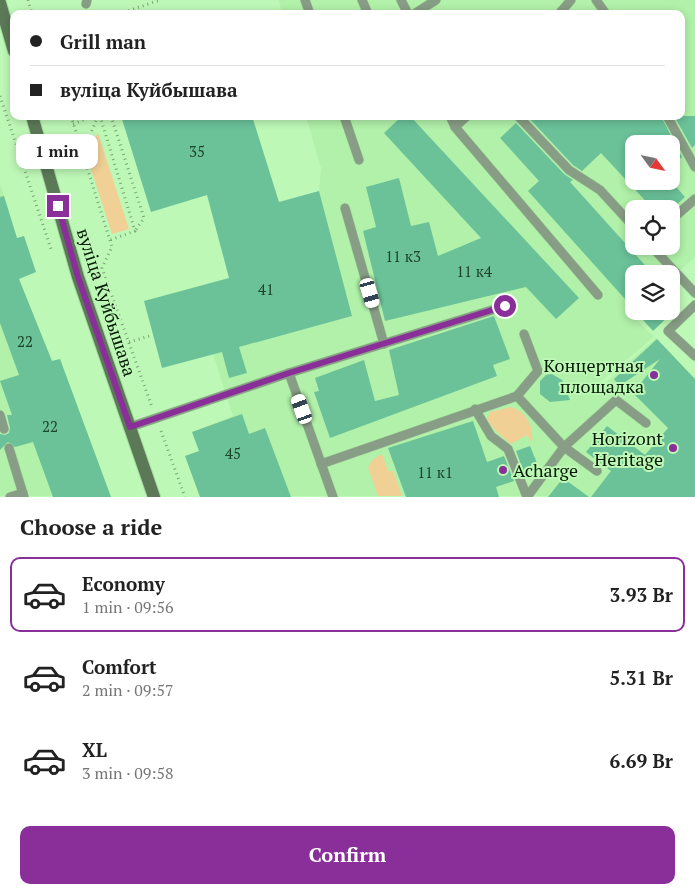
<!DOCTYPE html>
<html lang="en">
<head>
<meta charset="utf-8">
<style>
  body { margin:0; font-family:"PT Serif",serif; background:#f6f6f6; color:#222; height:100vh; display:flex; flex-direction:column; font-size:19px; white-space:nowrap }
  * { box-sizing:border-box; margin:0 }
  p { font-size:16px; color:#767676 }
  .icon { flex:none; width:28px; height:28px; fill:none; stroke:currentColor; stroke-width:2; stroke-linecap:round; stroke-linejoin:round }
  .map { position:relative; height:497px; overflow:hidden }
  .panel { display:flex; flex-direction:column; background:#fff; flex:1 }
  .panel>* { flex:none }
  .top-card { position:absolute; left:10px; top:10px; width:675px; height:110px; border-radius:10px; box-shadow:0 2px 8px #0003; display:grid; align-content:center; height:110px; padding:0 20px; background:#fff }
  .needle { width:32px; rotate:123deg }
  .controls { position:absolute; left:625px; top:135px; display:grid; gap:10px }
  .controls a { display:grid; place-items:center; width:55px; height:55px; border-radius:10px; background:#fff; box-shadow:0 2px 8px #0003; font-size:25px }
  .end { position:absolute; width:22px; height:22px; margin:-11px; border:6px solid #8a2e99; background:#fff; box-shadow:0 0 0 2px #fff }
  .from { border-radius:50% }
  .bubble { position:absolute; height:35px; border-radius:10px; background:#fff; box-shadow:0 2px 8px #0003; font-size:16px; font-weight:700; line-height:35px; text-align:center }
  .car { position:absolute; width:15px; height:30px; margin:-15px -8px; border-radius:6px; box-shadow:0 0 4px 1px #0007; background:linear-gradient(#fff 24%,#345 0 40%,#fff 0 76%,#345 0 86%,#fff 0) }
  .top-card b { display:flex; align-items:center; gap:18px; height:48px; font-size:19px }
  .top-card b+b { border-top:1px solid #e0e0e0 }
  .top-card i { width:12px; height:12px; background:#222 }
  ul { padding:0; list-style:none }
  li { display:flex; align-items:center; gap:15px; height:75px; margin:0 10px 8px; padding:0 10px; border:2px solid transparent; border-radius:10px }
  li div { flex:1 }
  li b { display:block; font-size:19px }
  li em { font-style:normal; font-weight:700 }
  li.active { border-color:#8a2e99 }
  li>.icon { width:45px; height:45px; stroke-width:1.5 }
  h2 { padding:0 20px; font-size:22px; line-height:60px }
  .button { display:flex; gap:10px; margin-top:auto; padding:10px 20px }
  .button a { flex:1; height:58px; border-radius:10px; background:#8a2e99; color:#fff; font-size:20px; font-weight:700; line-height:58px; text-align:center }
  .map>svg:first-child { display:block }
</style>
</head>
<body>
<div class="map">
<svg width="695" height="497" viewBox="0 0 695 497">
  <rect width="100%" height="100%" fill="#bef8b7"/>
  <g fill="#b1f1a9" fill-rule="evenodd">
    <path d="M279,0H695V257L671,278V274H634V310L630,313L654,337L591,389L582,380L594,393L656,338L695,379V496H200L185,456L199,451L192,432L233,416L213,354L352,316L319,191L321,168L306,116H681V14H282ZM634,144H671V181H634ZM634,209H671V246H634Z"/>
    <polygon points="0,183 17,238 24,236 36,272 19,279 52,361 60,359 111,496 0,496"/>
  </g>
  <g fill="#f1d095">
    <polygon points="98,133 129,229 112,234 86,154"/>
    <path d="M511,407C527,412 534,426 532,443L527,435L511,444C504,438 490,427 487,419L490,412Z"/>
    <polygon points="382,454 388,471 393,471 402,496 378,496 368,468 372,460"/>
  </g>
  <g fill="#6bc299">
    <polygon points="121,116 252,116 279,202 319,191 352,316 239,347 247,373 229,378 222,352 162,368 144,301 229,278 207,195 151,212"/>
    <polygon points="402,116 410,116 579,298 556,319 526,287 385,321 363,231 376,227 366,187 399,178 411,226 429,222 438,256 481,238 384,133"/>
    <polygon points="527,116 661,116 682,157 671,167 671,144 634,144 634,181 671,181 685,197 672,209 653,209 601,153 582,171 573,165"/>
    <polygon points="674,116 695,116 695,145 692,148"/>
    <polygon points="516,123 564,174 573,180 570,182 653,274 634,274 634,309 528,191 539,181 500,138"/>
    <polygon points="4,196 17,238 24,236 36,272 19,279 52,361 60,359 111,497 53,497 33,442 15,447 8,442 0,450 0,434 5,435 9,433 10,428 7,415 12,415 0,381 19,375 0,323 0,197"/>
    <polygon points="635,311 674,311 653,331"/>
    <polygon points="494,316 510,359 493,365 497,376 330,438 314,392 319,391 315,378 364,360 375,401 399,395 389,350"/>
    <polygon points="657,339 695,379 695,497 591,497 611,471 586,452 607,426 645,455 668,428 633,393 660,359 619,386 614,379"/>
    <polygon points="552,374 562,380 570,400 550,402 540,394 540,381 546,375"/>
    <polygon points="242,414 249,434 265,428 291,497 200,497 185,456 199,451 192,432"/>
    <polygon points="473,421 487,462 504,456 514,481 496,487 499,497 406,497 388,448"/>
    <polygon points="530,446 537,463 523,470 516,451"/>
    <polygon points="563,478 589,497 548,497"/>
  </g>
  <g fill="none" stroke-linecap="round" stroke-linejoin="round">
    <defs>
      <g id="lane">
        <polyline points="305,0 310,14"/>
        <polyline points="362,0 368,14"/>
        <polyline points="401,0 408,14"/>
        <polyline points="596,0 606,14"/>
        <polyline points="86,4 87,0"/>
        <polyline points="414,14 436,0"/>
        <polyline points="559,14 571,0"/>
        <polyline points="344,116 359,160"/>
        <polyline points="450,116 455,127"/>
        <polyline points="467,116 455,127 598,295"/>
        <polyline points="518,116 569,170 600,190 634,227"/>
        <polyline points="667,116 695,167"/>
        <polyline points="345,208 384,344"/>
        <polyline points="671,220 695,199"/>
        <polyline points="651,246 695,293"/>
        <polyline points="695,305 668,331 695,356"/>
        <polyline points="289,373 333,497"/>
        <polyline points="517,396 538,371 524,334"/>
        <polyline points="475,409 491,436 508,449 527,497"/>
        <polyline points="0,415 4,429"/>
        <polyline points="130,427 289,373 505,306"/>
        <polyline points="9,448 24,497"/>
        <polyline points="321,464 517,396 564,447 616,400 646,423"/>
        <polyline points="10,497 23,493"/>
        <polyline points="527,497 564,447 597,471"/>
      </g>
      <g id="secondary">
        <polyline points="0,3 14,51"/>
        <polyline points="32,116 78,277 154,497"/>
      </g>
    </defs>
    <use href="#lane" stroke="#a1d59a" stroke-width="10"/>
    <use href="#secondary" stroke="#a1d59a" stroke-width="14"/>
    <g stroke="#7aa674" stroke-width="3" stroke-dasharray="1 4" stroke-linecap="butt">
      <polyline points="28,0 32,14"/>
      <polyline points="119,14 160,0"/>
      <polyline points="0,96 51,249"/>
      <polyline points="71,116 112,247 102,268 152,407"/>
      <polyline points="100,116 135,231 110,240"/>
      <polyline points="111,116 144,218 135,231"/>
      <polyline points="73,124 94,116"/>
      <polyline points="82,154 98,116"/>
      <polyline points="129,342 153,335"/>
      <polyline points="161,431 185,497"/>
    </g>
    <use href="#lane" stroke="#889d85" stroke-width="9"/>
    <use href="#secondary" stroke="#5b7957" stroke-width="12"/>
  </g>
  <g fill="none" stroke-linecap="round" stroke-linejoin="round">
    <polyline stroke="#8a2e99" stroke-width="6" points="58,206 78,277 130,427 289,373 505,306"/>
  </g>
  <g fill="#8a2e99" stroke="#bef8b7" stroke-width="2">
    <circle cx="654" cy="375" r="5"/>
    <circle cx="673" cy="448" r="5"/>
    <circle cx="503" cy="470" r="5"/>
  </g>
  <g text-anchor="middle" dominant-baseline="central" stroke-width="4" stroke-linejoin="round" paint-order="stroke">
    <g font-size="15" fill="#1f4529">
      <text x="197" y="151">35</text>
      <text x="403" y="256">11 к3</text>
      <text x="474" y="271">11 к4</text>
      <text x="266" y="289">41</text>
      <text x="25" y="341">22</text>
      <text x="50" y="426">22</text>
      <text x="233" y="453">45</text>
      <text x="435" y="472">11 к1</text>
    </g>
    <g font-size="18" fill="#061b04" stroke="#bef8b7">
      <text transform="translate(107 302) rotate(72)">вуліца Куйбышава</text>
    </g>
    <g font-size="18" fill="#061b04" stroke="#bef8b7" text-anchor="end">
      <text x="644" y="365">Концертная<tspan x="644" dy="21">площадка</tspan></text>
      <text x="663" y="438">Horizont<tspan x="663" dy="21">Heritage</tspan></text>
      <text x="513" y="470" text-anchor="start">Acharge</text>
    </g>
  </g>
</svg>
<div class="controls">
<a><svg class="needle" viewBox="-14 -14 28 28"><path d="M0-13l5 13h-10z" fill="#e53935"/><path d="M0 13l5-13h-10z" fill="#767676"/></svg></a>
<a><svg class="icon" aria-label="locate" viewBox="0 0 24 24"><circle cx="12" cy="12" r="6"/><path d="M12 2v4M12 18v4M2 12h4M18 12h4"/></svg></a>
<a><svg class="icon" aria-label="layers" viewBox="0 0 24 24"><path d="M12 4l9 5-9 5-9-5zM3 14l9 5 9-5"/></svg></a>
</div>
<i class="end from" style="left:505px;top:306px"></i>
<i class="end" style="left:58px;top:206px"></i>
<div class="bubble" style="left:16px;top:134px;width:82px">1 min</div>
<i class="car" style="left:370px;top:293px;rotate:164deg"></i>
<i class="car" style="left:302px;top:409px;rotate:340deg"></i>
<div class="top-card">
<b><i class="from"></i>Grill man</b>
<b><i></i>вуліца Куйбышава</b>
</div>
</div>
<section class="panel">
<h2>Choose a ride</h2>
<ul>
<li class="active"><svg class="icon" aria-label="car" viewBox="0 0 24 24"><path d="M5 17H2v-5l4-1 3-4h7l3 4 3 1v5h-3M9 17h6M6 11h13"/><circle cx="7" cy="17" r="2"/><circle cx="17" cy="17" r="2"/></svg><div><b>Economy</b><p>1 min · 09:56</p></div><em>3.93 Br</em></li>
<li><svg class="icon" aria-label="car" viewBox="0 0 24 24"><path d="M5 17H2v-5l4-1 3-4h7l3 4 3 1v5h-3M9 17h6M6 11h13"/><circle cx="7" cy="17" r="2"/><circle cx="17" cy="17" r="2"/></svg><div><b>Comfort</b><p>2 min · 09:57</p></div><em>5.31 Br</em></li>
<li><svg class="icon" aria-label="car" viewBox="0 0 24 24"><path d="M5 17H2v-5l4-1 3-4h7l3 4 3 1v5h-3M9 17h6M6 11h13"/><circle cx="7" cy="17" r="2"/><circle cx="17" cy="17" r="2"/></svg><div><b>XL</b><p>3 min · 09:58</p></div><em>6.69 Br</em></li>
</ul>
<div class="button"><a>Confirm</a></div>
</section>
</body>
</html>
